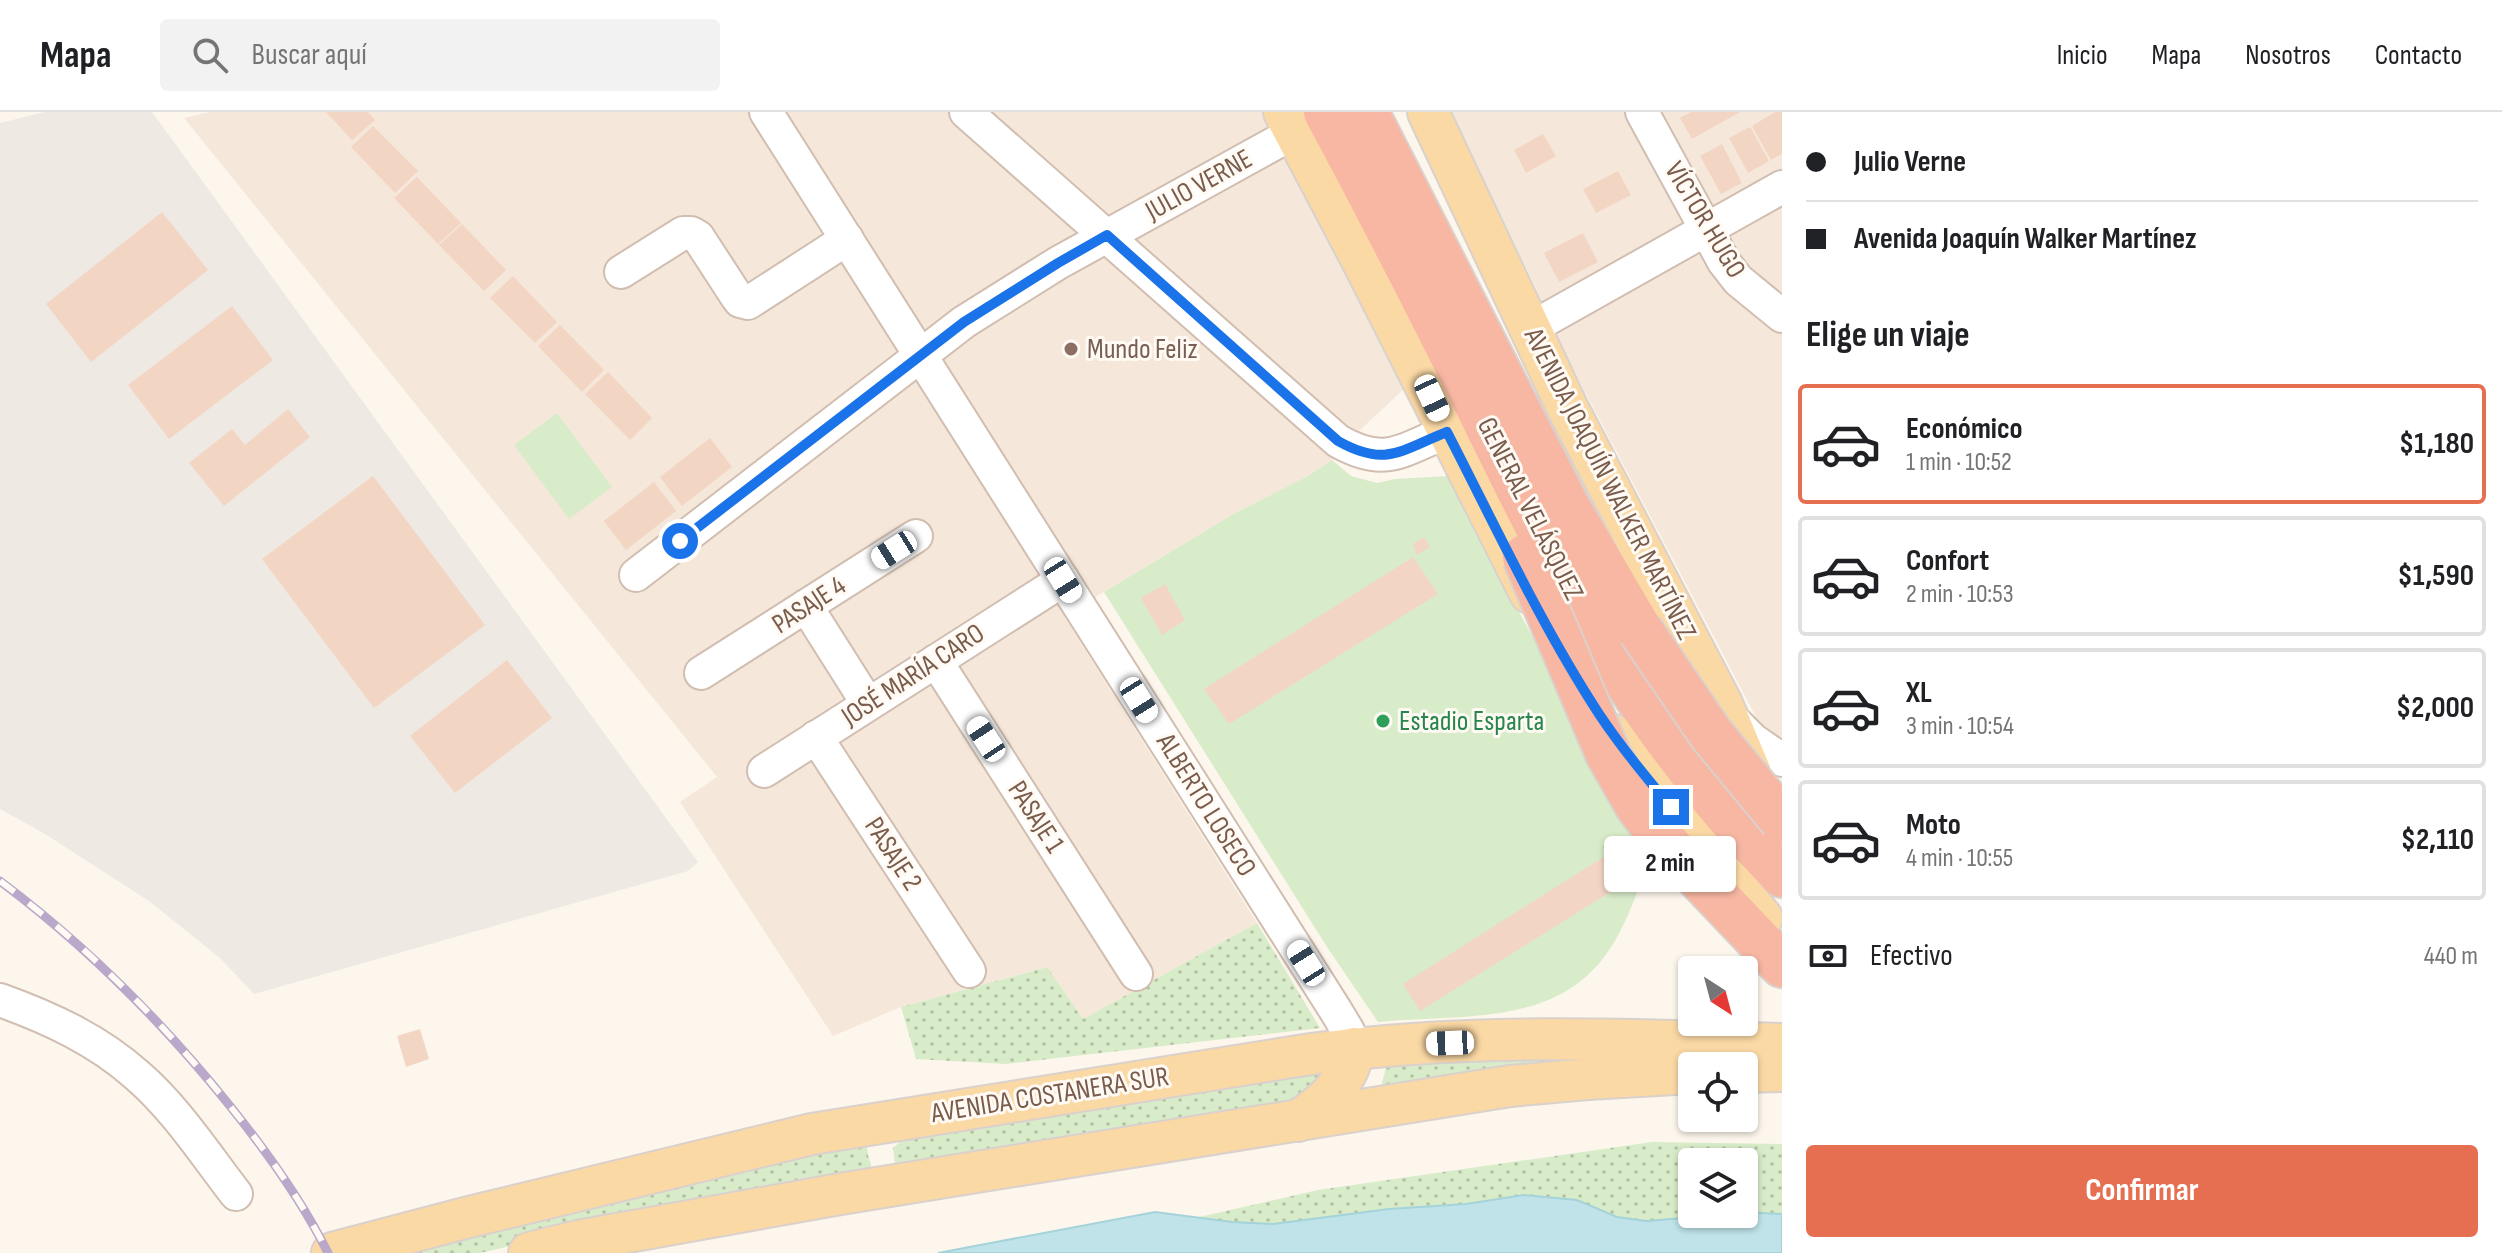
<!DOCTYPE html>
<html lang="es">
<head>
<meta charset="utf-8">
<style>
  body { margin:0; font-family:"Sofia Sans Condensed",sans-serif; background:#f2f2f2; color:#202124; height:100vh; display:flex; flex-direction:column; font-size:30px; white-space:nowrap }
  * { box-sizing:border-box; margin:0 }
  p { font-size:26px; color:#757577 }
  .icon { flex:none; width:44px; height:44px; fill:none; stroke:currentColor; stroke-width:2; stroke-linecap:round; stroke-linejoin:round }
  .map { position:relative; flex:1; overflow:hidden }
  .drawer { display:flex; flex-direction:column; background:#fff; width:720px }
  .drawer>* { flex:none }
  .guide { display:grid; align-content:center; height:176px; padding:0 24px; background:#fff }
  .needle { width:52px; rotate:144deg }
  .buttons { position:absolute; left:1678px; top:844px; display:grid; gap:16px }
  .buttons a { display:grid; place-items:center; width:80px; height:80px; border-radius:8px; background:#fff; box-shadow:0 2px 6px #0004; font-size:40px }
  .end { position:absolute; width:36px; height:36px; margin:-18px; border:10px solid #1a73e8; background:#fff; box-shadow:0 0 0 4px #fff }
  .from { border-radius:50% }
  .bubble { position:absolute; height:56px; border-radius:8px; background:#fff; box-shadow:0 2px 6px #0004; font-size:26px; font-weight:700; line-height:56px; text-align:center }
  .car { position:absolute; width:24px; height:48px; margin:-24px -12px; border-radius:10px; box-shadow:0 0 6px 2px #0007; background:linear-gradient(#fff 24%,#345 0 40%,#fff 0 76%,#345 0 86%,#fff 0) }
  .guide b { display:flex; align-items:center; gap:28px; height:76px; font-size:30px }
  .guide b+b { border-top:2px solid #e0e0e0 }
  .guide i { width:20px; height:20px; background:#202124 }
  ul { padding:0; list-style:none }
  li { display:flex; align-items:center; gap:24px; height:120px; margin:0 16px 12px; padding:0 8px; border:4px solid #e0e0e0; border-radius:8px }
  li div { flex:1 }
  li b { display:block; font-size:30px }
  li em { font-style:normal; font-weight:700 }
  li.selected { border-color:#e76f51 }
  li>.icon { width:72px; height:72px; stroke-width:1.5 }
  h2 { padding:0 24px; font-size:36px; line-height:96px }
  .pay { display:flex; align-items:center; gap:20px; height:88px; padding:0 24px; font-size:30px }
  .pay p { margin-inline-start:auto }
  .button { display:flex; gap:16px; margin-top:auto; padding:16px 24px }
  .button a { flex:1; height:92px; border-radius:8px; background:#e76f51; color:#fff; font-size:32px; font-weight:700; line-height:92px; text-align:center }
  header { display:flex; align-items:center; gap:48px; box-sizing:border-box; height:112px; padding:0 40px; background:#fff; border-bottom:2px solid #e0e0e0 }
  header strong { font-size:38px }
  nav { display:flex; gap:44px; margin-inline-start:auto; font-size:28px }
  .search { width:560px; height:72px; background:#f2f2f2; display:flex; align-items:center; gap:20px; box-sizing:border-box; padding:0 28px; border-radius:8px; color:#757577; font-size:30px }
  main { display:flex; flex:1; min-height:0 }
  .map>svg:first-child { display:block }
</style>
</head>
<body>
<header>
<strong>Mapa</strong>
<div class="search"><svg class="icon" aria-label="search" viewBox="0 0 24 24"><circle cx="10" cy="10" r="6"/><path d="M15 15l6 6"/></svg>Buscar aquí</div>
<nav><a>Inicio</a><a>Mapa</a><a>Nosotros</a><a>Contacto</a></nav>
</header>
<main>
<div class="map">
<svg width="1782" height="1141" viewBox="0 0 1782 1141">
  <defs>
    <pattern id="grass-dots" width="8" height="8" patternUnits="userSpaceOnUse" patternTransform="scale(2)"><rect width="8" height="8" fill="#d8ecc9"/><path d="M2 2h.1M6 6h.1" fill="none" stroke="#b4c2a5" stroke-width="1.8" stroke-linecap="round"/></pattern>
  </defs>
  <rect width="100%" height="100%" fill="#fdf6ec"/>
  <g fill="#f5e8da">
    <polygon points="211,0 1262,0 1363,185 1406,275 1359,319 1332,348 1306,365 1235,401 1064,504 1257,811 1083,907 1046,855 901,895 833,924 680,690 717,665 184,6"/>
    <polygon points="1449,0 1782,0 1782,631 1764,620 1555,223 1534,172"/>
  </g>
  <polygon fill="#efe9e4" points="45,0 152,0 698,750 688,759 254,882 220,846 149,789 45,722 0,697 0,11"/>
  <g fill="url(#grass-dots)" fill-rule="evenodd">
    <polygon points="1257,811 1320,916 1006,952 916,947 901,895 1047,855 1083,907"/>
    <polygon points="1721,935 1379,983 1390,940"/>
    <polygon points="1336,951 1299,987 1267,991 912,1064 895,1051 893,1036 907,1024"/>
    <polygon points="865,1021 868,1043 875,1066 608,1111 480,1141 366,1141"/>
    <path d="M1652,1030L1782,1032V1141H1015L1107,1126L1318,1078ZM1692,1050H1744V1102H1692Z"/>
  </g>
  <g fill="#d8ecc9">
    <polygon points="557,301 612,375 569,407 514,333"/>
    <path d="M1332,348L1351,364L1377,371L1395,367L1449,364L1500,465L1652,744C1637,778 1625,820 1601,849C1548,915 1454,902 1378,910L1327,835L1104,480L1235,401L1306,365Z"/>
  </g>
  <polygon fill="#bfe3e8" stroke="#a5d3da" stroke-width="2" points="1524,1083 1577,1088 1617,1105 1646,1109 1685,1106 1700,1102 1744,1102 1744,1100 1782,1102 1782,1141 938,1141 1155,1100 1232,1110 1273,1112 1389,1097 1466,1092"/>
  <g fill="#f3d5c3">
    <polygon points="326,0 368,0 375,8 352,28"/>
    <polygon points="1691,0 1740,0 1692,27 1680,6"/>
    <polygon points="1775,0 1782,0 1782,42 1771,48 1752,14"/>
    <polygon points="373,14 418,59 395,81 351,35"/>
    <polygon points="1750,15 1769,49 1748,61 1729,26"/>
    <polygon points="1543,22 1556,44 1526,61 1514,38"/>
    <polygon points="1722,32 1742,71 1721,82 1700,44"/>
    <polygon points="1618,59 1631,83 1596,101 1583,77"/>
    <polygon points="417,65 461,111 438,132 394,86"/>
    <polygon points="162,100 208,158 91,250 46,192"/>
    <polygon points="462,112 506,158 484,179 439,133"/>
    <polygon points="1583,121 1598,150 1559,170 1544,141"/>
    <polygon points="513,164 557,210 535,231 490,186"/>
    <polygon points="232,194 273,248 169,327 128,273"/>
    <polygon points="560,213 604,258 582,280 538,234"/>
    <polygon points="608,260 652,306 630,328 585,282"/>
    <polygon points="288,297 310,325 224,394 189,351 232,317 245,333"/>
    <polygon points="710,326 732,355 682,394 660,365"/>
    <polygon points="373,364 485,513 374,596 262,447"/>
    <polygon points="654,370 676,399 626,438 604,409"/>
    <polygon points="1424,425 1430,435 1416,443 1413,432"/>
    <polygon points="1413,445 1438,482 1229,612 1204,577"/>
    <polygon points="1165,472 1185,508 1162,523 1141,486"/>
    <polygon points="507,548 552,606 455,681 410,624"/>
    <polygon points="1605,744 1623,772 1420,899 1403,872"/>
    <polygon points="420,917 429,947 406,955 397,924"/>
  </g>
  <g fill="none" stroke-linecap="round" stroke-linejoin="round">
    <defs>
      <g id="minor">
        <polyline points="766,0 1336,899 1348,919 1354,936"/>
        <path d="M966,0L1338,329C1386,356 1401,338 1447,320"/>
        <polyline points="1642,0 1724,150 1738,168 1782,204"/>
        <polyline points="621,160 683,121 691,121 698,125 737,185 740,189 748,191 847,127"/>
        <polyline points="1531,216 1782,75"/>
        <polyline points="636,463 964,210 1058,151 1295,20"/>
        <polyline points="806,494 868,592"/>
        <polyline points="936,549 1136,862"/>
        <polyline points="701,561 916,424"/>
        <polyline points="1729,604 1753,628 1782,648"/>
        <polyline points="816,625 969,859"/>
        <polyline points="764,659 1063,468"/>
        <path d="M0,888C50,906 98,928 138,964C176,997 205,1042 236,1082"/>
      </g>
      <g id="major">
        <polyline points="1284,0 1364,152 1530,481"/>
        <polyline points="1428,0 1567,295 1722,592 1751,661"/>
        <polyline points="1613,623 1762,806"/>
        <polyline points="1744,960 1782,959"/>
        <path d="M1298,1009C1325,990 1349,971 1354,936"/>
        <path d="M332,1141L469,1105L812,1022L1311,942C1467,921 1625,927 1782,932"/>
        <polyline points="529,1141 578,1129 840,1082 1510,974 1588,967 1692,961"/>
      </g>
      <g id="highway">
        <path d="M1326,0C1375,91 1422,183 1468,275C1512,364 1554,454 1607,538C1656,619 1716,695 1782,763"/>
        <polyline points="1366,0 1567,394 1640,518"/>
        <polyline points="1665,730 1782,853"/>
      </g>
    </defs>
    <use href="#minor" stroke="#d1beb0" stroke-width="36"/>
    <use href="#major" stroke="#dad1cd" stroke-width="44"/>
    <use href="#highway" stroke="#dad1cd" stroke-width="48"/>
    <use href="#minor" stroke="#fff" stroke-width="32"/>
    <use href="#major" stroke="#fbd9a5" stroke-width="40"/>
    <use href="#highway" stroke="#f7b7a3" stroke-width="44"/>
    <defs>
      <path id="rail" d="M0,769C88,835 161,908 230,994C267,1040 302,1089 328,1141"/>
    </defs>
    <use href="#rail" stroke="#b9a8c9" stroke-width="9"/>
    <use href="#rail" stroke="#fffaf3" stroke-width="6" stroke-dasharray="18" stroke-linecap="butt"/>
    <defs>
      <g id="highway-bridge">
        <polyline points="1525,445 1608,642 1637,693 1665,730"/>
        <polyline points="1640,518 1711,622 1782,708"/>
      </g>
    </defs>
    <use href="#highway-bridge" stroke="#dad1cd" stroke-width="48" stroke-linecap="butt"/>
    <use href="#highway-bridge" stroke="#f7b7a3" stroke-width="44"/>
  </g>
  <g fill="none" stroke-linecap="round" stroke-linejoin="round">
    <path stroke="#1a73e8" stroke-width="10" d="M680,429L964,210L1058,151L1107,123L1338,329C1386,356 1401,338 1447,320C1496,415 1541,513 1599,602C1621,635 1646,665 1671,695"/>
  </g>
  <circle fill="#8d6e63" stroke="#fffaf3" stroke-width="3" cx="1071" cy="237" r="8"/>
  <circle fill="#2e9e5b" stroke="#fffaf3" stroke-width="3" cx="1383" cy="609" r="8"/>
  <g text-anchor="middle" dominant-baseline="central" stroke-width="6" stroke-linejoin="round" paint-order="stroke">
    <g font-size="28" fill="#7a5c4d" stroke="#fffaf3">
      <text transform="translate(1199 73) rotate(-29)">JULIO VERNE</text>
      <text transform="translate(1705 108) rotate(59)">VÍCTOR HUGO</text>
      <text transform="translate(1610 372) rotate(63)">AVENIDA JOAQUÍN WALKER MARTÍNEZ</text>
      <text transform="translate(1530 397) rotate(63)">GENERAL VELÁSQUEZ</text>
      <text transform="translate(809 493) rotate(-33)">PASAJE 4</text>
      <text transform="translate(913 563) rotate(-33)">JOSÉ MARÍA CARO</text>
      <text transform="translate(1206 693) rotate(58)">ALBERTO LOSECO</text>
      <text transform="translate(1036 705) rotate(57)">PASAJE 1</text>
      <text transform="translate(893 742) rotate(57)">PASAJE 2</text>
      <text transform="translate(1050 983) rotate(-9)">AVENIDA COSTANERA SUR</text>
    </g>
    <g font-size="28" fill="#785e54" stroke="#fffaf3" text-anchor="start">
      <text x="1087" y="237">Mundo Feliz</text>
    </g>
    <g font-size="28" fill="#27864d" stroke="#fffaf3" text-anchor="start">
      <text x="1399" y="609">Estadio Esparta</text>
    </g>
  </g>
</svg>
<div class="buttons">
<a><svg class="needle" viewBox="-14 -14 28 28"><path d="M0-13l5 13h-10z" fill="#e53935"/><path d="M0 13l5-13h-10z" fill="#757577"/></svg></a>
<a><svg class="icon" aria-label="locate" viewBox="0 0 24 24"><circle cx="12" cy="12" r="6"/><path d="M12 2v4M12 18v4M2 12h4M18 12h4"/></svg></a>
<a><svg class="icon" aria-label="layers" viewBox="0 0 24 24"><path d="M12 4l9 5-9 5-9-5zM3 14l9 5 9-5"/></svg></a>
</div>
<i class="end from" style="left:680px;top:429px"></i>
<i class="end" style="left:1671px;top:695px"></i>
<div class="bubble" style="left:1604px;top:724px;width:132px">2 min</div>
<i class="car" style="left:1432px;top:286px;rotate:155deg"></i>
<i class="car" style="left:894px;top:438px;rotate:238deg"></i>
<i class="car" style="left:1063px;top:468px;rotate:148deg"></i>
<i class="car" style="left:1139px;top:588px;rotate:148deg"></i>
<i class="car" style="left:986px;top:627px;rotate:327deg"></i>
<i class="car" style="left:1306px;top:851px;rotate:328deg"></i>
<i class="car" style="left:1450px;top:931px;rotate:268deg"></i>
</div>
<section class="drawer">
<div class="guide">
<b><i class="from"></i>Julio Verne</b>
<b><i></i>Avenida Joaquín Walker Martínez</b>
</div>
<h2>Elige un viaje</h2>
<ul>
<li class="selected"><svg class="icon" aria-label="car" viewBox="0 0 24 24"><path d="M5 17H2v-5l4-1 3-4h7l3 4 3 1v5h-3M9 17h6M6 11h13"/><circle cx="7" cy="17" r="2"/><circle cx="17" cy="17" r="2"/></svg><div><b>Económico</b><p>1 min · 10:52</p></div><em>$1,180</em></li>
<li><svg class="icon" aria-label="car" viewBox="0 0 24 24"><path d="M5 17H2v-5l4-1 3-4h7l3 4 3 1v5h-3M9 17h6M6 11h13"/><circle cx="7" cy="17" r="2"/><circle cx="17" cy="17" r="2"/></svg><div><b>Confort</b><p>2 min · 10:53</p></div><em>$1,590</em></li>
<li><svg class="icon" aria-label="car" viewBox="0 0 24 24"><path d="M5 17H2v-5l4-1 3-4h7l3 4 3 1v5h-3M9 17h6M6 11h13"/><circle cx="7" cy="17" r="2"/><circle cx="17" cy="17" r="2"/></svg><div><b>XL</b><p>3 min · 10:54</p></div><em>$2,000</em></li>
<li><svg class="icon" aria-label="car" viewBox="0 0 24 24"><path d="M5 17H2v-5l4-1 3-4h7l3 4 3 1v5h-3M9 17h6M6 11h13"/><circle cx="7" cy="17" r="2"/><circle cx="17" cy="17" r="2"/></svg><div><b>Moto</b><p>4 min · 10:55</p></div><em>$2,110</em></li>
</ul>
<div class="pay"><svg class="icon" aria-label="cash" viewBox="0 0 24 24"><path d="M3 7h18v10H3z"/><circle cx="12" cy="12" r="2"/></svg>Efectivo<p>440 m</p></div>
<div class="button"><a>Confirmar</a></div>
</section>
</main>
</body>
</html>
